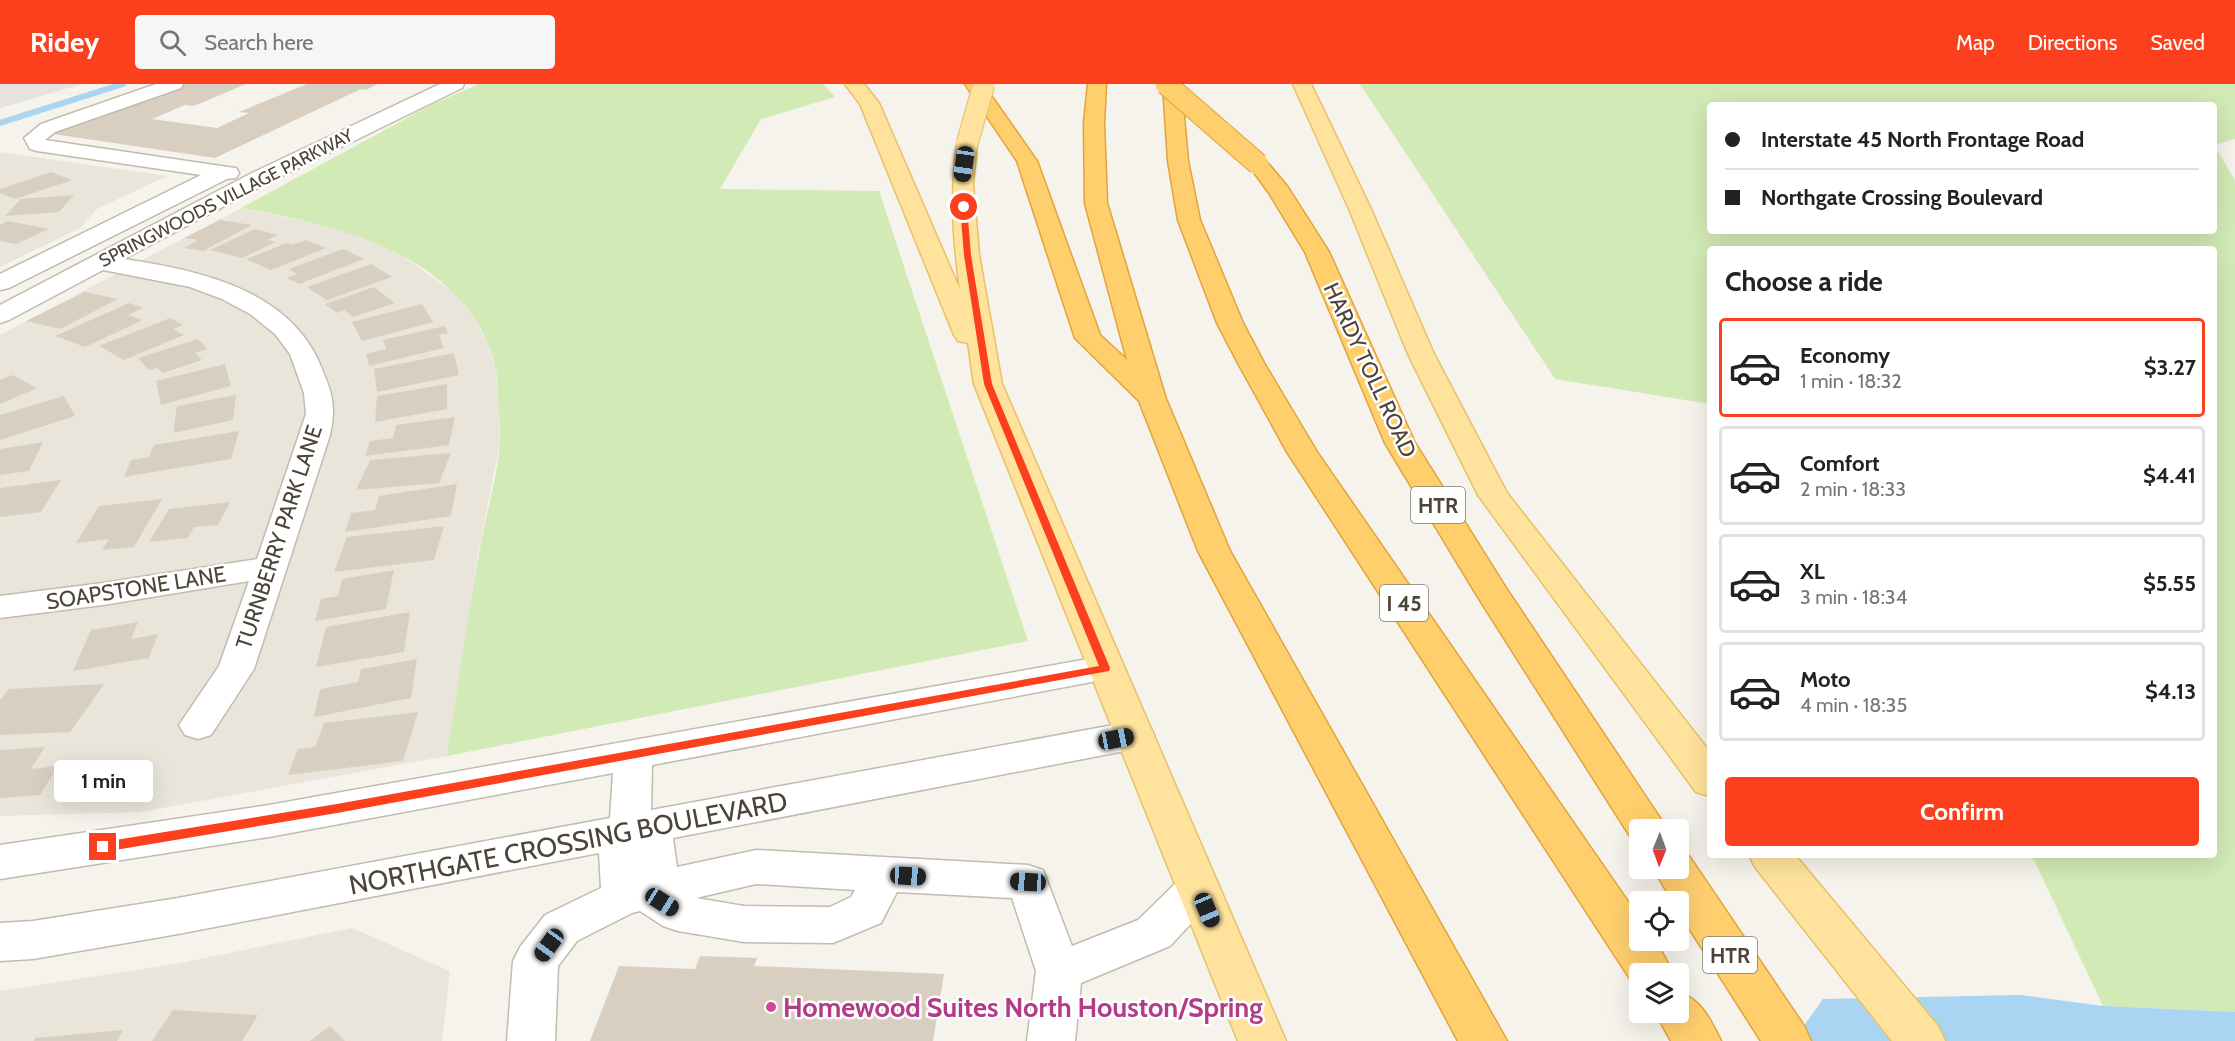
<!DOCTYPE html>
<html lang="en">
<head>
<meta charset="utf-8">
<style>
  body { margin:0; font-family:Cabin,sans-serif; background:#f6f6f6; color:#222; height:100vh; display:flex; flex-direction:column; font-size:22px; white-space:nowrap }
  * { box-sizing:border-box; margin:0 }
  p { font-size:20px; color:#767676 }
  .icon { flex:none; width:33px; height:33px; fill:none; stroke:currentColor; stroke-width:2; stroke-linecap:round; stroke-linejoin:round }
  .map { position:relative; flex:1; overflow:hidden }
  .details { position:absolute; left:1707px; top:162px; width:510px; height:612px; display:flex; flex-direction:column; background:#fff; border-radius:6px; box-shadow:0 6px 24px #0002 }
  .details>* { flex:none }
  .guide { position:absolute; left:1707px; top:18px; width:510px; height:132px; border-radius:6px; box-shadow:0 6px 24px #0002; display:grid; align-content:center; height:132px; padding:0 18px; background:#fff }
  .needle { width:39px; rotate:181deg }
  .tools { position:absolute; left:1629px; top:735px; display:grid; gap:12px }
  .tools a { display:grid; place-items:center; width:60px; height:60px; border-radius:6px; background:#fff; box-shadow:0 6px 24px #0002; font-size:30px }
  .end { position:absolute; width:27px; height:27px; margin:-14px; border:8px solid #fc3f1d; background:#fff; box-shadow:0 0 0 3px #fff }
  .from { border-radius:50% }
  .bubble { position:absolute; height:42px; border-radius:6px; background:#fff; box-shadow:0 6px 24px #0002; font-size:20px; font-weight:700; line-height:42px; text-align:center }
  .car { position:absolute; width:18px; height:36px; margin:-18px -9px; border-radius:8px; box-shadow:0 0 4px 2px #0007; background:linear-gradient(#222 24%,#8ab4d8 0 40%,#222 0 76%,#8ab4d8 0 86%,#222 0) }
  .guide b { display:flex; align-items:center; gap:21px; height:57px; font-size:22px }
  .guide b+b { border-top:2px solid #e0e0e0 }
  .guide i { width:15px; height:15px; background:#222 }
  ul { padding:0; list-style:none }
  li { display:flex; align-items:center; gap:18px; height:99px; margin:0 12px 9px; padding:0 6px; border:3px solid #e0e0e0; border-radius:6px }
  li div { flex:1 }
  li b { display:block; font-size:22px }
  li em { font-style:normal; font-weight:700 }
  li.active { border-color:#fc3f1d }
  li>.icon { width:54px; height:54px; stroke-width:1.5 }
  h2 { padding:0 18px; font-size:27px; line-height:72px }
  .cta { display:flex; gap:12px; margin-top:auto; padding:12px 18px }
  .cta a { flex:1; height:69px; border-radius:6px; background:#fc3f1d; color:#fff; font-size:24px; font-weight:700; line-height:69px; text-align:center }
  header { display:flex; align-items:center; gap:36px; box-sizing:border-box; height:84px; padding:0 30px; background:#fc3f1d; color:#fff }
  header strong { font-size:28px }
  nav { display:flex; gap:33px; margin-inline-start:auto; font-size:21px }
  .search { width:420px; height:54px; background:#f6f6f6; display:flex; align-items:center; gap:15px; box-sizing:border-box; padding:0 21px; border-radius:6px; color:#767676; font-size:22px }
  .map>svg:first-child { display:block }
</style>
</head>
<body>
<header>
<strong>Ridey</strong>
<div class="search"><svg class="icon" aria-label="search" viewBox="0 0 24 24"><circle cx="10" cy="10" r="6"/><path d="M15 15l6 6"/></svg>Search here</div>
<nav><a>Map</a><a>Directions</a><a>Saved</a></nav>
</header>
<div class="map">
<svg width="2235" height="957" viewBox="0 0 2235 957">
  <rect width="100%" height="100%" fill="#f6f3ec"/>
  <g fill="#eae5da">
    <polygon points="0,68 167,92 97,125 80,144 0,183"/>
    <polygon points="241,124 325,141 361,153 398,169 452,207 472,230 487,258 496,287 500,358 478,471 447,672 141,728 0,732 0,251"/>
    <polygon points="352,844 450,887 442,957 0,957 0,907 175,880"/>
  </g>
  <g fill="#d2eab5">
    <path d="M479,0H823L835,13L761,35L720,105L879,107L1028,557L447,672C457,605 467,537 479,470C485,434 497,395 500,359C501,347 499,334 498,322C498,311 498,298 496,286C472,173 338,140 241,124L429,22Z"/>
    <polygon points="1360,0 2235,0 2235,55 2214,61 2214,21 1710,21 1710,147 2214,147 2214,61 2235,96 2235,928 2103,922 2035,778 2029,771 2214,771 2214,165 1710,165 1710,320 1555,295"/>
  </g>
  <polygon fill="#e5e3e0" points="0,0 82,0 0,24"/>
  <polygon fill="#a9d4f2" points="2020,911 2103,922 2235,928 2235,957 1793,957 1823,915"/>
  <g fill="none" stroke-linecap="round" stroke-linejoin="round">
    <polyline stroke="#a9d4f2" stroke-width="6" points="0,39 123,0"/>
  </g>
  <g fill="#d8cfc1">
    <polygon points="186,0 246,0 194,22 185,21 152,35 217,44 249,29 239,28 307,0 378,0 366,6 361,5 215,74 53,50 135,16 145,17"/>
    <polygon points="51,88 72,96 15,115 0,109 0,105"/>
    <polygon points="74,111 59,128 5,132 21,115"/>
    <polygon points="220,136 252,141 203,167 184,164 198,156 184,154"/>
    <polygon points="8,137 49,145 16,160 0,157 0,141"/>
    <polygon points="255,145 278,151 267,156 276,158 242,174 210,166"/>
    <polygon points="306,156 326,164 271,186 246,175 287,159 293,161"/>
    <polygon points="343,165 364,175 299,200 287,194 297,190 289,185"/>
    <polygon points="371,180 392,193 327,216 307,203"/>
    <polygon points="374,203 395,219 353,233 344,226 337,229 325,220"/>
    <polygon points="85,208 118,215 60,245 26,237"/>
    <polygon points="129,219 143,224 128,231 143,236 85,263 55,252"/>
    <polygon points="422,220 433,238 362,257 352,238"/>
    <polygon points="170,234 183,241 173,245 184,251 124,276 99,262"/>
    <polygon points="445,242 448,249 439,251 444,264 369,282 366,270 386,265 383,256"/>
    <polygon points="198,255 207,265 195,269 202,276 163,289 157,284 149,286 138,274"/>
    <polygon points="454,269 459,291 377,308 374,285"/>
    <polygon points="225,280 231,302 161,321 156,297"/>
    <polygon points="12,291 37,304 0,320 0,296"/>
    <polygon points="447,300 447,325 375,338 377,312"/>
    <polygon points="236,311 233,336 173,349 177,322"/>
    <polygon points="64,312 75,332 0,356 0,331"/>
    <polygon points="455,333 449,361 365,372 370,357 393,354 396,341"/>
    <polygon points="239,347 231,375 124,393 131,376 149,373 154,361"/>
    <polygon points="43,358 29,387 0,391 0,365"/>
    <polygon points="451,369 439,399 356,406 370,376"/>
    <polygon points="61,396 41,428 0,433 0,404"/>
    <polygon points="457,400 451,432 345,448 351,429 375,426 379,412"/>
    <polygon points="162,415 134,463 102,466 109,455 76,459 99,422"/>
    <polygon points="230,418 218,441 194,443 188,454 149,458 169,425"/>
    <polygon points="444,442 434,476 334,488 347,453"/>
    <polygon points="394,486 386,525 315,537 321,515 338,512 342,495"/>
    <polygon points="410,528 404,568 316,583 326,543"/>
    <polygon points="138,538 131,555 158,550 149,574 73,587 91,546"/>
    <polygon points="417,575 411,614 314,633 320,605 358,598 361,585"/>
    <polygon points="104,600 70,648 0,651 0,616 9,605"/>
    <polygon points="418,628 403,677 288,691 298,665 315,663 324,639"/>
    <polygon points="45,663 31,685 58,682 40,711 0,714 0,666"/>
    <polygon points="700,872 757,874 754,882 944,890 933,957 590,957 619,882 695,885"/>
    <polygon points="173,926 258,931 242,957 152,957"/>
    <polygon points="330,942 345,957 310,957"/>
    <polygon points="123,946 117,957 34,957 35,954"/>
  </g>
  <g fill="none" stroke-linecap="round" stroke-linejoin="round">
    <defs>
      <g id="minor">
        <polygon points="156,0 183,0 181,4 55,48 45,56 228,83 236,84 239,89 236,94 227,95 9,204 0,206 0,190 201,91 37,67 30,65 24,54 41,40"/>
        <path d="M440,0H464L462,4L268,99L124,175C199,186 292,206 322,285C333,311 336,323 330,351L254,585L211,651L198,655L185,651L179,641L219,582L249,497L103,521L0,534V512L103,499L257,475L306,330L304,309L290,270L275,250L250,230L222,215L190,203L103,186L9,236L0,239V221L252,89Z"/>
        <path d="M1105,572L1118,575L1123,584L1118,593L652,681L651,726L1135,637L1149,641L1154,651L1149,661L1135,665L673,754L677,783L756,766L1028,781L1043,786L1072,862L1138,836L1183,792L1198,787L1213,792L1219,804L1213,816L1170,862L1081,899L1075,957H1027L1036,887L1012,814L897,808L881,839L833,859L744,858L678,847L663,842L640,827L632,829L577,857L558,882L555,957H507L513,877L520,863L545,831L601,804L599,769L178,850L33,875L0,877V839L33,837L178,814L610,734L613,689L269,753L0,795V761L269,721ZM756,800L855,806L851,813L830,823L744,822L696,814Z"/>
      </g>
      <g id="major">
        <path d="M845,0H864L879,19L960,206C953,155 950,111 957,60L960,56H974L977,60L973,100L979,171L1002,300L1286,957H1238L974,300L968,259L958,257L954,251L860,20Z"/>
        <polygon points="1293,0 1311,0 1371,125 1434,270 1507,409 1710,668 1710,712 1696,708 1478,411 1408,270 1349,125"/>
        <polygon points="1749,771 1795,771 1938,942 1945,957 1892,957 1755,783"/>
      </g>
      <g id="highway">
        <polygon points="965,0 983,0 1037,77 1100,251 1127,276 1085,119 1084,39 1088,0 1106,0 1104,39 1107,119 1166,315 1230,467 1507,957 1458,957 1198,467 1139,317 1075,254 1017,77"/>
        <polygon points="1163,0 1181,0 1188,77 1200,136 1243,239 1264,279 1317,368 1640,835 1640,856 1655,856 1674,890 1640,890 1640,905 1636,904 1287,368 1238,279 1217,239 1178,136 1168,77"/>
        <polygon points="1258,74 1265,76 1287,102 1329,168 1415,359 1506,504 1668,746 1640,746 1640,759 1633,757 1476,510 1385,359 1305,168 1269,109 1248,80 1251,76"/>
        <polygon points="1678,769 1689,772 1804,942 1811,957 1761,957 1678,827 1678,818 1673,818 1653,784 1678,784"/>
        <path d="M1678,908C1702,916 1710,935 1721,957H1671L1655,928H1678Z"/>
      </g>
    </defs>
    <use href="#minor" stroke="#c2bbae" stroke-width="3"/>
    <use href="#major" stroke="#e6c16a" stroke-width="3"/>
    <use href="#highway" stroke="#e0a43c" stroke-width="3"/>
    <use href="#minor" fill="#fff" fill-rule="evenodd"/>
    <use href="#major" fill="#ffe39c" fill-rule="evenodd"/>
    <use href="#highway" fill="#ffcf6e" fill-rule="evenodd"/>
    <defs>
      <polyline id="major-bridge" points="967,60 984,0"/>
      <polyline id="highway-bridge" points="1166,0 1258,80"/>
    </defs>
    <use href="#major-bridge" stroke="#e6c16a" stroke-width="23" stroke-linecap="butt"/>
    <use href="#highway-bridge" stroke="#e0a43c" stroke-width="23" stroke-linecap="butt"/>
    <use href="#major-bridge" stroke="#ffe39c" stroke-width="21"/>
    <use href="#highway-bridge" stroke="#ffcf6e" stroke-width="21"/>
  </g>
  <polygon fill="#fc3f1d" points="964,121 967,123 971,171 992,300 1110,584 1109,587 337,729 103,768 99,766 97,763 103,758 337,720 1099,582 984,300 964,171 960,123"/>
  <circle fill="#d1479c" stroke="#fff" stroke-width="2" cx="771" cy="923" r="6"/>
  <g text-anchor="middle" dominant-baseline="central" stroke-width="5" stroke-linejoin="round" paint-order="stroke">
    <g font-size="18" fill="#4b4439" stroke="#fff">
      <text transform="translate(226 114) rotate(-27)">SPRINGWOODS VILLAGE PARKWAY</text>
    </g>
    <g fill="#fff" stroke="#817c74" stroke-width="1.5">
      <rect x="1411" y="403" width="54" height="36" rx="4.5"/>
      <rect x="1380" y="501" width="48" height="36" rx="4.5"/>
      <rect x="1703" y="853" width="54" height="36" rx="4.5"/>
    </g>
    <g font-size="21" font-weight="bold" fill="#4b4439">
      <text x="1438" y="421">HTR</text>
      <text x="1404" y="519">I 45</text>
      <text x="1730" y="871">HTR</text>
    </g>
    <g font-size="22" fill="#4b4439" stroke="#fff">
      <text transform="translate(1370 286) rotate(65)">HARDY TOLL ROAD</text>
      <text transform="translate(279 453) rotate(-72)">TURNBERRY PARK LANE</text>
      <text transform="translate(136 504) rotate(-9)">SOAPSTONE LANE</text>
    </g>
    <g font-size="27" fill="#4b4439" stroke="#fff">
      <text transform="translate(568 759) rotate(-11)">NORTHGATE CROSSING BOULEVARD</text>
    </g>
    <g font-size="27" font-weight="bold" fill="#b23c85" stroke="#fff" text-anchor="start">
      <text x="783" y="923">Homewood Suites North Houston/Spring</text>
    </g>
  </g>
</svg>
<div class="tools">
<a><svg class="needle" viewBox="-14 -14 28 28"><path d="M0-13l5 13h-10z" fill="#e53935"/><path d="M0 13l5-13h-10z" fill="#767676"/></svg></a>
<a><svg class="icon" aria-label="locate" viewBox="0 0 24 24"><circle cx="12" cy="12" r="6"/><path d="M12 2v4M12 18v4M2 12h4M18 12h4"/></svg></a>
<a><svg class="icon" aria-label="layers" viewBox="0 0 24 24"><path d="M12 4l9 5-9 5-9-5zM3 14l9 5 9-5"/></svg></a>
</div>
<i class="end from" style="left:964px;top:123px"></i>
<i class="end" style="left:103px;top:763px"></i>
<div class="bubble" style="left:54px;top:676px;width:99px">1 min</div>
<i class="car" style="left:964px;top:80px;rotate:188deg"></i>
<i class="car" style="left:1116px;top:655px;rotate:79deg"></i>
<i class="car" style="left:908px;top:792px;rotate:93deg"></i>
<i class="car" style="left:1028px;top:798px;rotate:273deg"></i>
<i class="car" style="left:662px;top:818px;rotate:122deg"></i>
<i class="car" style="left:1207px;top:826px;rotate:157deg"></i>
<i class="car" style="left:549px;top:861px;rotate:216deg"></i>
<div class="guide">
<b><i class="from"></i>Interstate 45 North Frontage Road</b>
<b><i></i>Northgate Crossing Boulevard</b>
</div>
<section class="details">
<h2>Choose a ride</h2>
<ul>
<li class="active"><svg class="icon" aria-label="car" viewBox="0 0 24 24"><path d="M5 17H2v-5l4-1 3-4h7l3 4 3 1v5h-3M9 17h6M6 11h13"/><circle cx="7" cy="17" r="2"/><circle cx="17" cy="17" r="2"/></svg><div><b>Economy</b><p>1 min · 18:32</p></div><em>$3.27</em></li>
<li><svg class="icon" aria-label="car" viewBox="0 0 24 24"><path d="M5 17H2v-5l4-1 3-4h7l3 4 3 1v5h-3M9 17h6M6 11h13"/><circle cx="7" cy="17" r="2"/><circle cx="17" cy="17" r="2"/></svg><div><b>Comfort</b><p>2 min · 18:33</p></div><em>$4.41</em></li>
<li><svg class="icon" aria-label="car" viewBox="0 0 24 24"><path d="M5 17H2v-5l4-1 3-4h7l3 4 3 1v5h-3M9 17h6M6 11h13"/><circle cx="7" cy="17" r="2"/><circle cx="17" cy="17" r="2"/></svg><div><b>XL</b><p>3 min · 18:34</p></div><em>$5.55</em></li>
<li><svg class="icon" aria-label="car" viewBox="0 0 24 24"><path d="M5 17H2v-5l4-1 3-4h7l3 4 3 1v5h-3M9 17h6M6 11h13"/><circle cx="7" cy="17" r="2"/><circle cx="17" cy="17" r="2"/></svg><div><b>Moto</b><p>4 min · 18:35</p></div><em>$4.13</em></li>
</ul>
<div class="cta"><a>Confirm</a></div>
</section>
</div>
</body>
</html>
